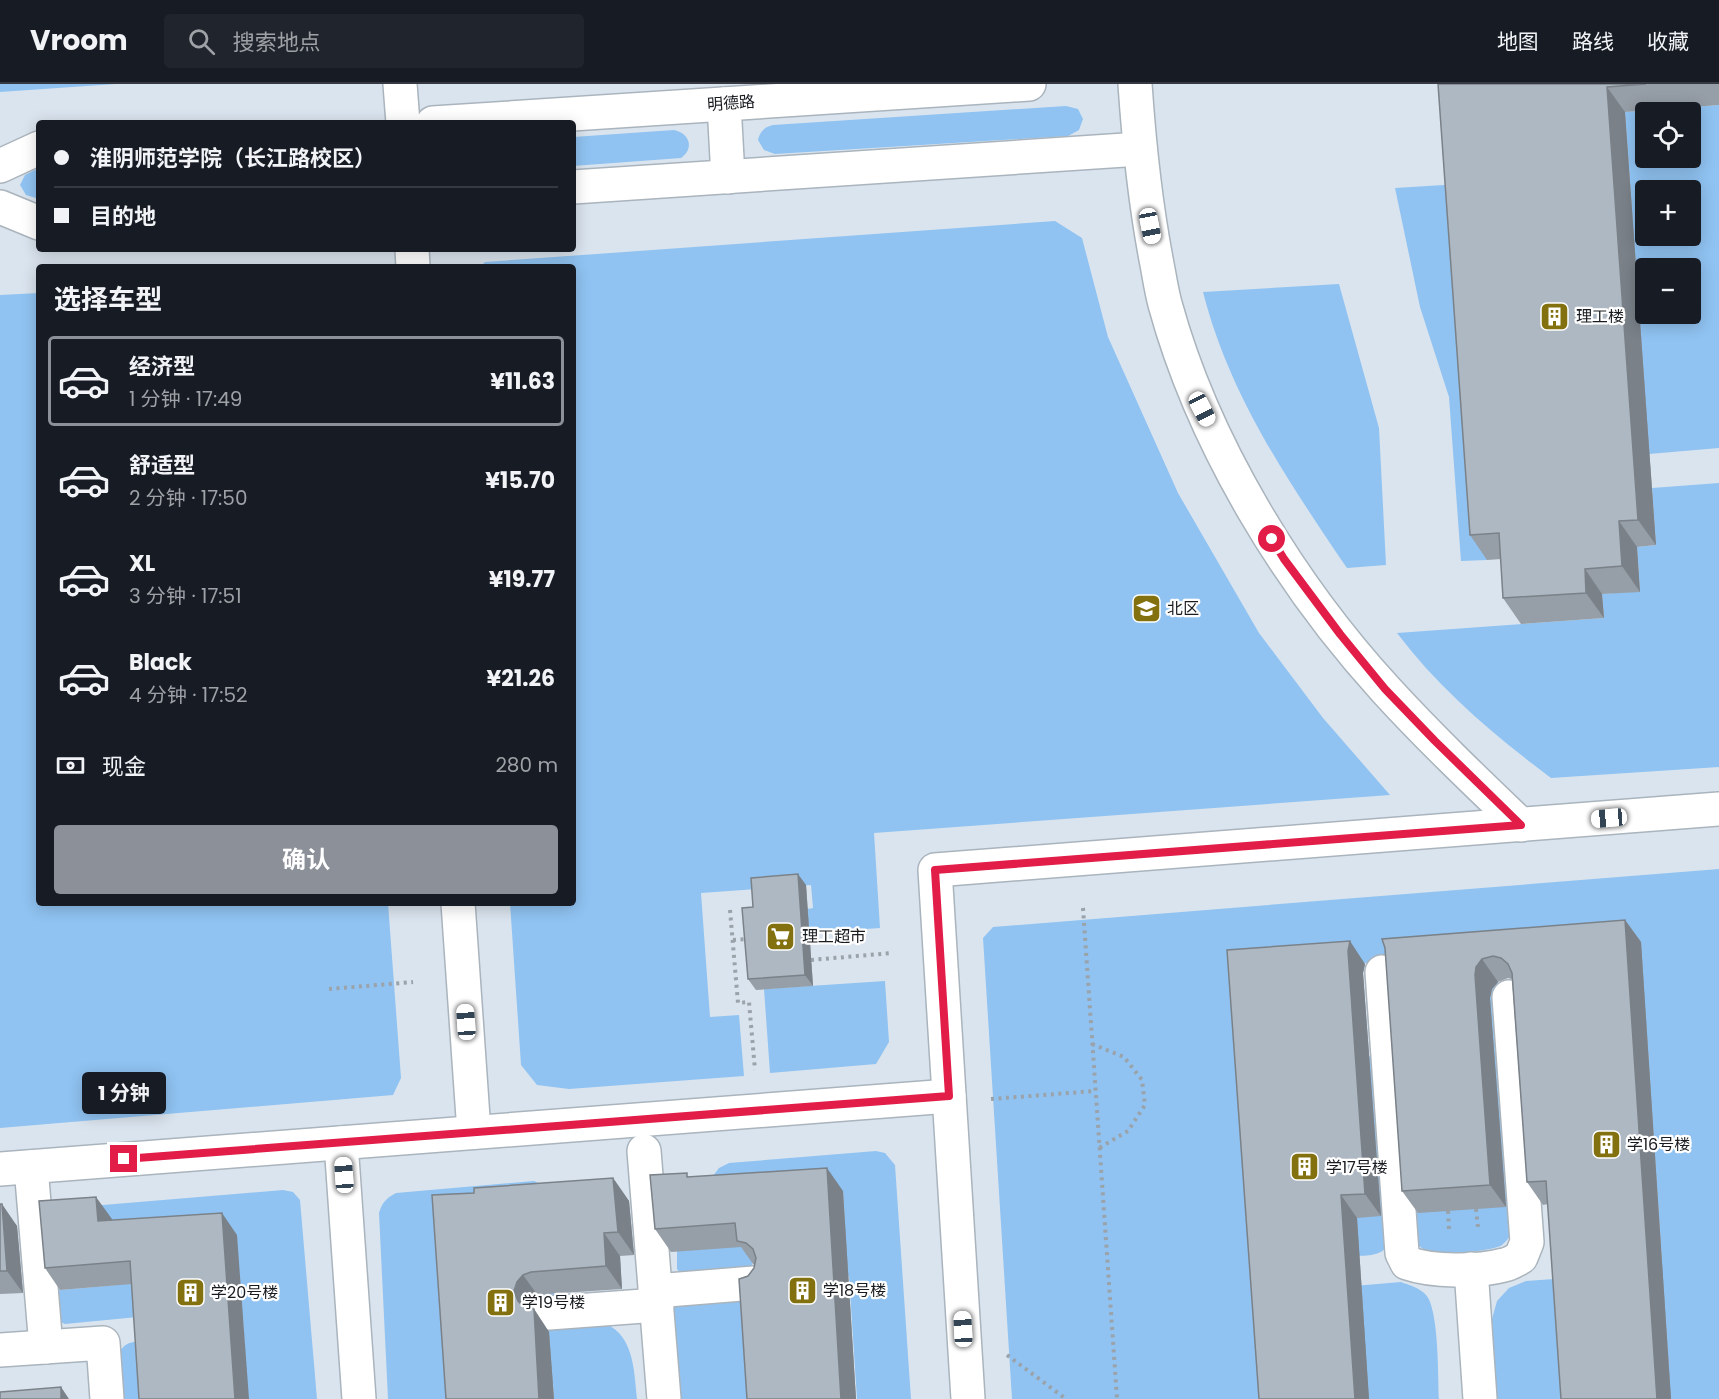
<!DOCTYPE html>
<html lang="zh">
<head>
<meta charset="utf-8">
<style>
  body { margin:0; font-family:Poppins,"Noto Sans SC",sans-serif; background:#20242c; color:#f1f3f6; height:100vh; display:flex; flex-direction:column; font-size:22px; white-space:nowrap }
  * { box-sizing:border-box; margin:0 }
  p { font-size:20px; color:#9ea1a6 }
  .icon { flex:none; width:33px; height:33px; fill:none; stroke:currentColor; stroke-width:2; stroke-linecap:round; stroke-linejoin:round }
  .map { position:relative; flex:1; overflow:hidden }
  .details { position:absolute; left:36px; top:180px; width:540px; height:642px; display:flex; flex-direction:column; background:#171b24; border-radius:6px; box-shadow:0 3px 15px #0003 }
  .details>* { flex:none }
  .top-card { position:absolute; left:36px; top:36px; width:540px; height:132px; border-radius:6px; box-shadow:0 3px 15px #0003; display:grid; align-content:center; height:132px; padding:0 18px; background:#171b24 }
  .tools { position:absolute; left:1635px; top:18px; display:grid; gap:12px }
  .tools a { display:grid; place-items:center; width:66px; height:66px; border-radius:6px; background:#171b24; box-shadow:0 3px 15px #0003; font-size:30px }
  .end { position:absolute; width:27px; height:27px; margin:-14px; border:8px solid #e11d48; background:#fff; box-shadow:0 0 0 3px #fff }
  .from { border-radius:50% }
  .bubble { position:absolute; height:42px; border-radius:6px; background:#171b24; box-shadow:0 3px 15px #0003; font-size:20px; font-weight:700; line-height:42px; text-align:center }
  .car { position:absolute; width:18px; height:36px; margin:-18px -9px; border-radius:8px; box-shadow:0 0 4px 2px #0007; background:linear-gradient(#fff 24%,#345 0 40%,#fff 0 76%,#345 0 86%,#fff 0) }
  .top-card b { display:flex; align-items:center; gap:21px; height:57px; font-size:22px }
  .top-card b+b { border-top:2px solid #363941 }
  .top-card i { width:15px; height:15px; background:#f1f3f6 }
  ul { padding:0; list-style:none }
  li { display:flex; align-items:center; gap:18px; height:90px; margin:0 12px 9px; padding:0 6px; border:3px solid transparent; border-radius:6px }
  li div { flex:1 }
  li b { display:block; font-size:22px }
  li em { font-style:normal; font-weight:700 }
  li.selected { border-color:#8c9099 }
  li>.icon { width:54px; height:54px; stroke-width:1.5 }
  h2 { padding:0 18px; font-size:27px; line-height:72px }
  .pay { display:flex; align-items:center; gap:15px; height:66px; padding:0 18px; font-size:22px }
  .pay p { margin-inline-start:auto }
  .button { display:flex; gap:12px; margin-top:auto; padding:12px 18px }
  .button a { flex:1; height:69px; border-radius:6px; background:#8c9099; color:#fff; font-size:24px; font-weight:700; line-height:69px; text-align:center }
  header { display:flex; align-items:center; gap:36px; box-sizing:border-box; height:84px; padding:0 30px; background:#171b24; border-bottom:2px solid #363941 }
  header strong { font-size:28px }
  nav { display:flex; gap:33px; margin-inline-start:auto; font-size:21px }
  .search { width:420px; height:54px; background:#20242c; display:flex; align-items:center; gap:15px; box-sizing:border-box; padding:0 21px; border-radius:6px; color:#9ea1a6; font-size:22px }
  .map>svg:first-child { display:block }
</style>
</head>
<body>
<header>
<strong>Vroom</strong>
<div class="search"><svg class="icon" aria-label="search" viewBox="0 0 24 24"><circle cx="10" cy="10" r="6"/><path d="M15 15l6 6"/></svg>搜索地点</div>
<nav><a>地图</a><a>路线</a><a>收藏</a></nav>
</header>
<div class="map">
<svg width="1719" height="1315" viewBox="0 0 1719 1315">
  <rect width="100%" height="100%" fill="#dae4ee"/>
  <g fill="#90c3f2" fill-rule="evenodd">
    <polygon points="0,0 116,0 0,8"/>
    <path d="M1719,21V364L1649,370L1625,28ZM1646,28H1690V74H1646ZM1646,106H1690V152H1646ZM1646,184H1690V230H1646Z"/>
    <path d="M1066,22L1078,25L1083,35L1079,46L1068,52L775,70L764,66L758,56C760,47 765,43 773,41Z"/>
    <path d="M674,46C689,49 695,64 681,74L573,82V53Z"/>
    <polygon points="35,86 39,86 39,115 26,111 20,101 25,91"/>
    <polygon points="1460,100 1487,476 1461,477 1449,313 1420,223 1395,104"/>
    <polygon points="1055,137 1082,154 1108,253 1178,409 1259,549 1323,634 1390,711 874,749 880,844 809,849 807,825 813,824 811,801 701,809 710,933 739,931 744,992 569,1005 537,1001 521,981 510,819 573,819 573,183 480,183 485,178"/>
    <path d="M1339,200L1379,344L1386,481L1347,484L1340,474C1283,389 1229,309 1203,208Z"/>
    <polygon points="39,209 39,819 388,819 401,994 393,1011 0,1044 0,211"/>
    <path d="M1719,399V683L1551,694C1494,651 1440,606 1397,549L1604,534L1602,510L1640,507L1637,463L1656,461L1652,404Z"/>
    <path d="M1719,785V1315H1664L1669,1288L1665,1230L1655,1179L1662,1178L1652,1029L1641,981L1649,980L1640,858L1496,870L1516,1142C1512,1149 1508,1156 1502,1161C1491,1168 1440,1171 1428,1167C1423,1166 1420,1162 1416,1160L1391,877L1316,883L1273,1315H1012L983,854L993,843Z"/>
    <polygon points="885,897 889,958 876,980 770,989 764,905"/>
    <path d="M1369,972L1377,979L1391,1158C1382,1171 1374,1171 1359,1172L1347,1004Z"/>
    <polygon points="876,1067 885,1069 895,1081 911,1315 857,1315 849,1192 840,1192 845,1139 843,1107 748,1113 753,1189 681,1190 677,1185 677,1167 713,1092 719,1084 729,1079"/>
    <path d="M534,1097L545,1102L555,1122L561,1213L549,1224L548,1212L539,1213L536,1160L460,1315H388L379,1129C382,1119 386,1114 396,1109Z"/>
    <polygon points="283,1106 293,1108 300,1116 317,1315 240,1315 245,1268 243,1236 148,1232 65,1240 51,1234 49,1207 117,1201 55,1125"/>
    <polygon points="1568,1194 1576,1315 1496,1315 1492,1235 1497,1217 1509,1204 1526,1197"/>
    <path d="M1401,1198C1409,1201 1420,1204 1426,1211C1439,1225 1438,1293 1439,1315H1362L1354,1202Z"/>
    <polygon points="755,1212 762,1315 678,1315 671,1226 673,1221"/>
    <path d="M600,1238C634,1247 634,1286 637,1315H554L553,1299H545L541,1245Z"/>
    <path d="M150,1257L153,1315H123L120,1269C124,1256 137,1258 150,1257Z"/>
  </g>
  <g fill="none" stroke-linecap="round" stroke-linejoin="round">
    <defs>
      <g id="minor">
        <polyline points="400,0 403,39"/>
        <path d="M1135,0C1139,59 1145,117 1156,175C1159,190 1161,205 1165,220C1203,359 1289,500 1386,606C1429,653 1475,697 1521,741"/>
        <polyline points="724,20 728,93"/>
        <polyline points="433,39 1029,0"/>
        <polyline points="0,82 39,64"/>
        <polyline points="573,103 1140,65"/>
        <polyline points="0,123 39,139"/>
        <polyline points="412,165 413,183"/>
        <polyline points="458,819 474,1048"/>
        <path d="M1382,888L1402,1169L1407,1179C1433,1188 1477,1188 1504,1181C1510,1180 1516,1176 1521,1173L1527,1158L1509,913"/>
        <polyline points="341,1059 359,1315"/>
        <polyline points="644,1067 664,1315"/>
        <polyline points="31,1083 46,1263"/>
        <polyline points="0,1085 949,1012"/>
        <polyline points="1471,1185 1480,1315"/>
        <polyline points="655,1207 754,1199"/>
        <polyline points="549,1229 657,1221"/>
        <polyline points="0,1266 103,1259 107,1315"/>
        <polyline points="968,1315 935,786 1719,725"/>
      </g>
    </defs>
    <use href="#minor" stroke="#aab4bd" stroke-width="36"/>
    <g stroke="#9aa2aa" stroke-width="4" stroke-dasharray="3 4.5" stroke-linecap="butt">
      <polyline points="1083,824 1117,1315"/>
      <polyline points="730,826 738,919 749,918 755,986"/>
      <polyline points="733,856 748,855"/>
      <polyline points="811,876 892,869"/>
      <polyline points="329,905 413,898"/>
      <polyline points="1092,960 1124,973 1142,996 1145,1021 1128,1047 1099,1064"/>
      <polyline points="991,1015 1095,1007"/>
      <polyline points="1476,1125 1478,1143"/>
      <polyline points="1448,1127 1449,1145"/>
      <polyline points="1007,1271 1066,1315"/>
    </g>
    <use href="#minor" stroke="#fff" stroke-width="33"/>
  </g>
  <g fill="#969ea7">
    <polygon points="1438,0 1719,0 1719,21 1625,28 1656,461 1637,463 1640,508 1602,510 1604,534 1521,540 1503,514 1501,475 1487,476 1470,451"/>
    <polygon points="806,801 813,902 756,906 748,895 753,823"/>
    <polygon points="1625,836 1641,858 1671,1315 1561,1315 1548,1120 1543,1121 1527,1098 1512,895 1508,894 1498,898 1492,905 1490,914 1506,1123 1418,1129 1402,1107 1385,864"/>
    <polygon points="1227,866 1365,880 1363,889 1381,1132 1357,1134 1369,1315"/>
    <polygon points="690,1093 843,1107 856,1315 747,1315 748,1192 754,1184 755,1181 753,1180 741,1163 671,1168 655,1145"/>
    <polygon points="613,1094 629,1117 634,1171 620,1172 622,1205 547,1210 539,1213 532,1220 532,1224 534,1225 549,1248 554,1315 474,1109"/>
    <polygon points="0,1120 17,1142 23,1209 0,1210"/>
    <polygon points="112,1135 112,1136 237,1151 132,1200 60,1206 45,1184"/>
  </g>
  <g fill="#7a8188">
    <polygon points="1607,3 1625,28 1656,461 1638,436"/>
    <polygon points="1619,437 1637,463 1640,508 1622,482"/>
    <polygon points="1585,485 1602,510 1604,534 1586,509"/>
    <polygon points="798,790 806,801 813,902 805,891"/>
    <polygon points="1625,836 1641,858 1671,1315 1657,1315"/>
    <polygon points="1350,857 1365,880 1363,889 1381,1132 1365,1110 1348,867"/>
    <polygon points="1482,875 1498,898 1492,905 1490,914 1506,1123 1490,1101 1475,891 1476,883"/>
    <polygon points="827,1084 843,1107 856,1315 841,1315"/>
    <polygon points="613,1094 629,1117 634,1171 618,1148"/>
    <polygon points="1341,1111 1357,1134 1369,1315 1355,1315"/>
    <polygon points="96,1113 112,1135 114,1160 98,1137"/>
    <polygon points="2,1120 17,1142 23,1209 7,1187"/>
    <polygon points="222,1129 237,1151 249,1315 235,1315"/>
    <polygon points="604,1149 620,1172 622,1205 606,1182"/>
    <polygon points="523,1191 539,1213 532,1220 530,1230 518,1217 514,1207 517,1198"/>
    <polygon points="534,1225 549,1248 554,1315 539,1315"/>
    <polygon points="61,1303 69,1315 61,1315"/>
  </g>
  <g fill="#aeb8c2" stroke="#7a8188" stroke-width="1.5">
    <polygon points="1438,0 1646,0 1607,3 1638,436 1619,437 1622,482 1585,485 1586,509 1503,514 1499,449 1470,451"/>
    <polygon points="798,790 805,891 748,895 742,824 753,823 751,794"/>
    <polygon points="1625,836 1657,1315 1561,1315 1546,1097 1527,1098 1512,889 1508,880 1501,874 1493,872 1482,875 1476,883 1475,891 1490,1101 1402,1107 1385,864 1382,855"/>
    <polygon points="1350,857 1348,867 1365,1110 1341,1111 1355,1315 1259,1315 1227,866"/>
    <polygon points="827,1084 841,1315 747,1315 739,1195 748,1192 754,1184 756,1174 753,1165 746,1159 737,1157 735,1139 655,1145 650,1091 687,1089 687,1093"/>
    <polygon points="613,1094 618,1148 604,1149 606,1182 531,1188 523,1191 517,1198 514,1207 518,1217 524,1223 534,1225 539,1315 446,1315 432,1111 474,1109 474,1104"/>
    <polygon points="96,1113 98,1137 222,1129 235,1315 139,1315 130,1177 45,1184 39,1117"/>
    <polygon points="0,1120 2,1120 7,1187 0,1187"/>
    <polygon points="61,1303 61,1315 0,1315 0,1308"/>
  </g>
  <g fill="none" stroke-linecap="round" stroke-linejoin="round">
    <polyline stroke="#e11d48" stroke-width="8" points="124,1075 949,1012 935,786 1521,741 1435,657 1385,605 1340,550 1284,475 1272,455"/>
  </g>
  <defs>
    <symbol id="building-square" viewBox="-11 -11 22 22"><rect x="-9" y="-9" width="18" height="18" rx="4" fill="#83700f" stroke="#fff"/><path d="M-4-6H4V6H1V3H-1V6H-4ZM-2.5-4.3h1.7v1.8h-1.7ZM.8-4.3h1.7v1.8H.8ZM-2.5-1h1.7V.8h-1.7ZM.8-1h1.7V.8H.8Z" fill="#fff"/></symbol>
    <symbol id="university-square" viewBox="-11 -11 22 22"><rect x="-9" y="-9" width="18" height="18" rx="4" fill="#83700f" stroke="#fff"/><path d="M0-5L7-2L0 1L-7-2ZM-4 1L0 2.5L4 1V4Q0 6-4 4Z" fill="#fff"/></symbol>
    <symbol id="supermarket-square" viewBox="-11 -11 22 22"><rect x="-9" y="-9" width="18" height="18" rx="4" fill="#83700f" stroke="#fff"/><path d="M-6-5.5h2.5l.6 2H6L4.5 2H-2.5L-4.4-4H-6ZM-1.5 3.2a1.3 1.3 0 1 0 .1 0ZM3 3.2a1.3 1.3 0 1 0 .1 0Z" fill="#fff"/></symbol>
  </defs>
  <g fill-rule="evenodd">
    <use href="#building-square" x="1538" y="216" width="33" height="33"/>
    <use href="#university-square" x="1130" y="508" width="33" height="33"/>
    <use href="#supermarket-square" x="764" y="836" width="33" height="33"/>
    <use href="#building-square" x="1590" y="1044" width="33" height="33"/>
    <use href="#building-square" x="1288" y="1066" width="33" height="33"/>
    <use href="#building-square" x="786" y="1190" width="33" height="33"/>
    <use href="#building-square" x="174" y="1192" width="33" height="33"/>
    <use href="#building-square" x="484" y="1202" width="33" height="33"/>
  </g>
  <g text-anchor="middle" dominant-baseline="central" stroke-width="4.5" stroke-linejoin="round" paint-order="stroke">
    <g font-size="16" fill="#181b1f" stroke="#fff">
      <text transform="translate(731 19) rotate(-4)">明德路</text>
    </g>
    <g font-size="16" fill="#181b1f" stroke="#fff" text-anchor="start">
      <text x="1576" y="232">理工楼</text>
      <text x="1167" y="524">北区</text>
      <text x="802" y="852">理工超市</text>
      <text x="1627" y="1060">学16号楼</text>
      <text x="1326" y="1083">学17号楼</text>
      <text x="823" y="1206">学18号楼</text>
      <text x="211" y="1208">学20号楼</text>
      <text x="522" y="1218">学19号楼</text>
    </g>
  </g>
</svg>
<div class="tools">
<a><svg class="icon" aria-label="locate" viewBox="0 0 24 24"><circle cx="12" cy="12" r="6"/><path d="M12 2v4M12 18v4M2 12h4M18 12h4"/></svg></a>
<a>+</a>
<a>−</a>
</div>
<i class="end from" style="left:1272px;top:455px"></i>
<i class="end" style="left:124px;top:1075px"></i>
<div class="bubble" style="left:82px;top:988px;width:84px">1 分钟</div>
<i class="car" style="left:1150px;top:142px;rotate:169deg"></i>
<i class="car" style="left:1202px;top:325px;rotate:153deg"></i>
<i class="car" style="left:1609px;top:734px;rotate:265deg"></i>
<i class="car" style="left:466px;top:938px;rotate:356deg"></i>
<i class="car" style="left:344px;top:1091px;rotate:356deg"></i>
<i class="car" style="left:963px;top:1245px;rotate:357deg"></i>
<div class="top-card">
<b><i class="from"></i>淮阴师范学院（长江路校区）</b>
<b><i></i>目的地</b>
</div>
<section class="details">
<h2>选择车型</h2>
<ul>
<li class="selected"><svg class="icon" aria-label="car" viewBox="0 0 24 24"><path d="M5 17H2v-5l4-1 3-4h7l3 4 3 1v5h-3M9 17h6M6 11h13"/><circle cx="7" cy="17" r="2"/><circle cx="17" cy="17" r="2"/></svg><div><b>经济型</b><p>1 分钟 · 17:49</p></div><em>¥11.63</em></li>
<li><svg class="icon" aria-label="car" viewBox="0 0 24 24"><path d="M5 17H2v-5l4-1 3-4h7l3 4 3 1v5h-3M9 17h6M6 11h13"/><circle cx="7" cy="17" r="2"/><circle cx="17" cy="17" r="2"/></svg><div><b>舒适型</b><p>2 分钟 · 17:50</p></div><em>¥15.70</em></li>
<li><svg class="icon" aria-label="car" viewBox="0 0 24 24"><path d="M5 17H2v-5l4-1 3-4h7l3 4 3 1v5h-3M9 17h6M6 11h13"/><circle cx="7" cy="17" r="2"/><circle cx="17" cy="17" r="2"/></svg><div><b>XL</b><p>3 分钟 · 17:51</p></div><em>¥19.77</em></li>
<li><svg class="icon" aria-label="car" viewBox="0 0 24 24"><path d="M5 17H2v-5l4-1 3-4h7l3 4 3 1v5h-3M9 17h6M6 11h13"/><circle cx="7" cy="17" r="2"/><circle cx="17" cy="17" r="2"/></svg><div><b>Black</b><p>4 分钟 · 17:52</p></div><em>¥21.26</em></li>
</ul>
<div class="pay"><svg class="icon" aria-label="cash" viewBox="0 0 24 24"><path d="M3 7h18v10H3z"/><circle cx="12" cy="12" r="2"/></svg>现金<p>280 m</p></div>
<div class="button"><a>确认</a></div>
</section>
</div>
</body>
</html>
